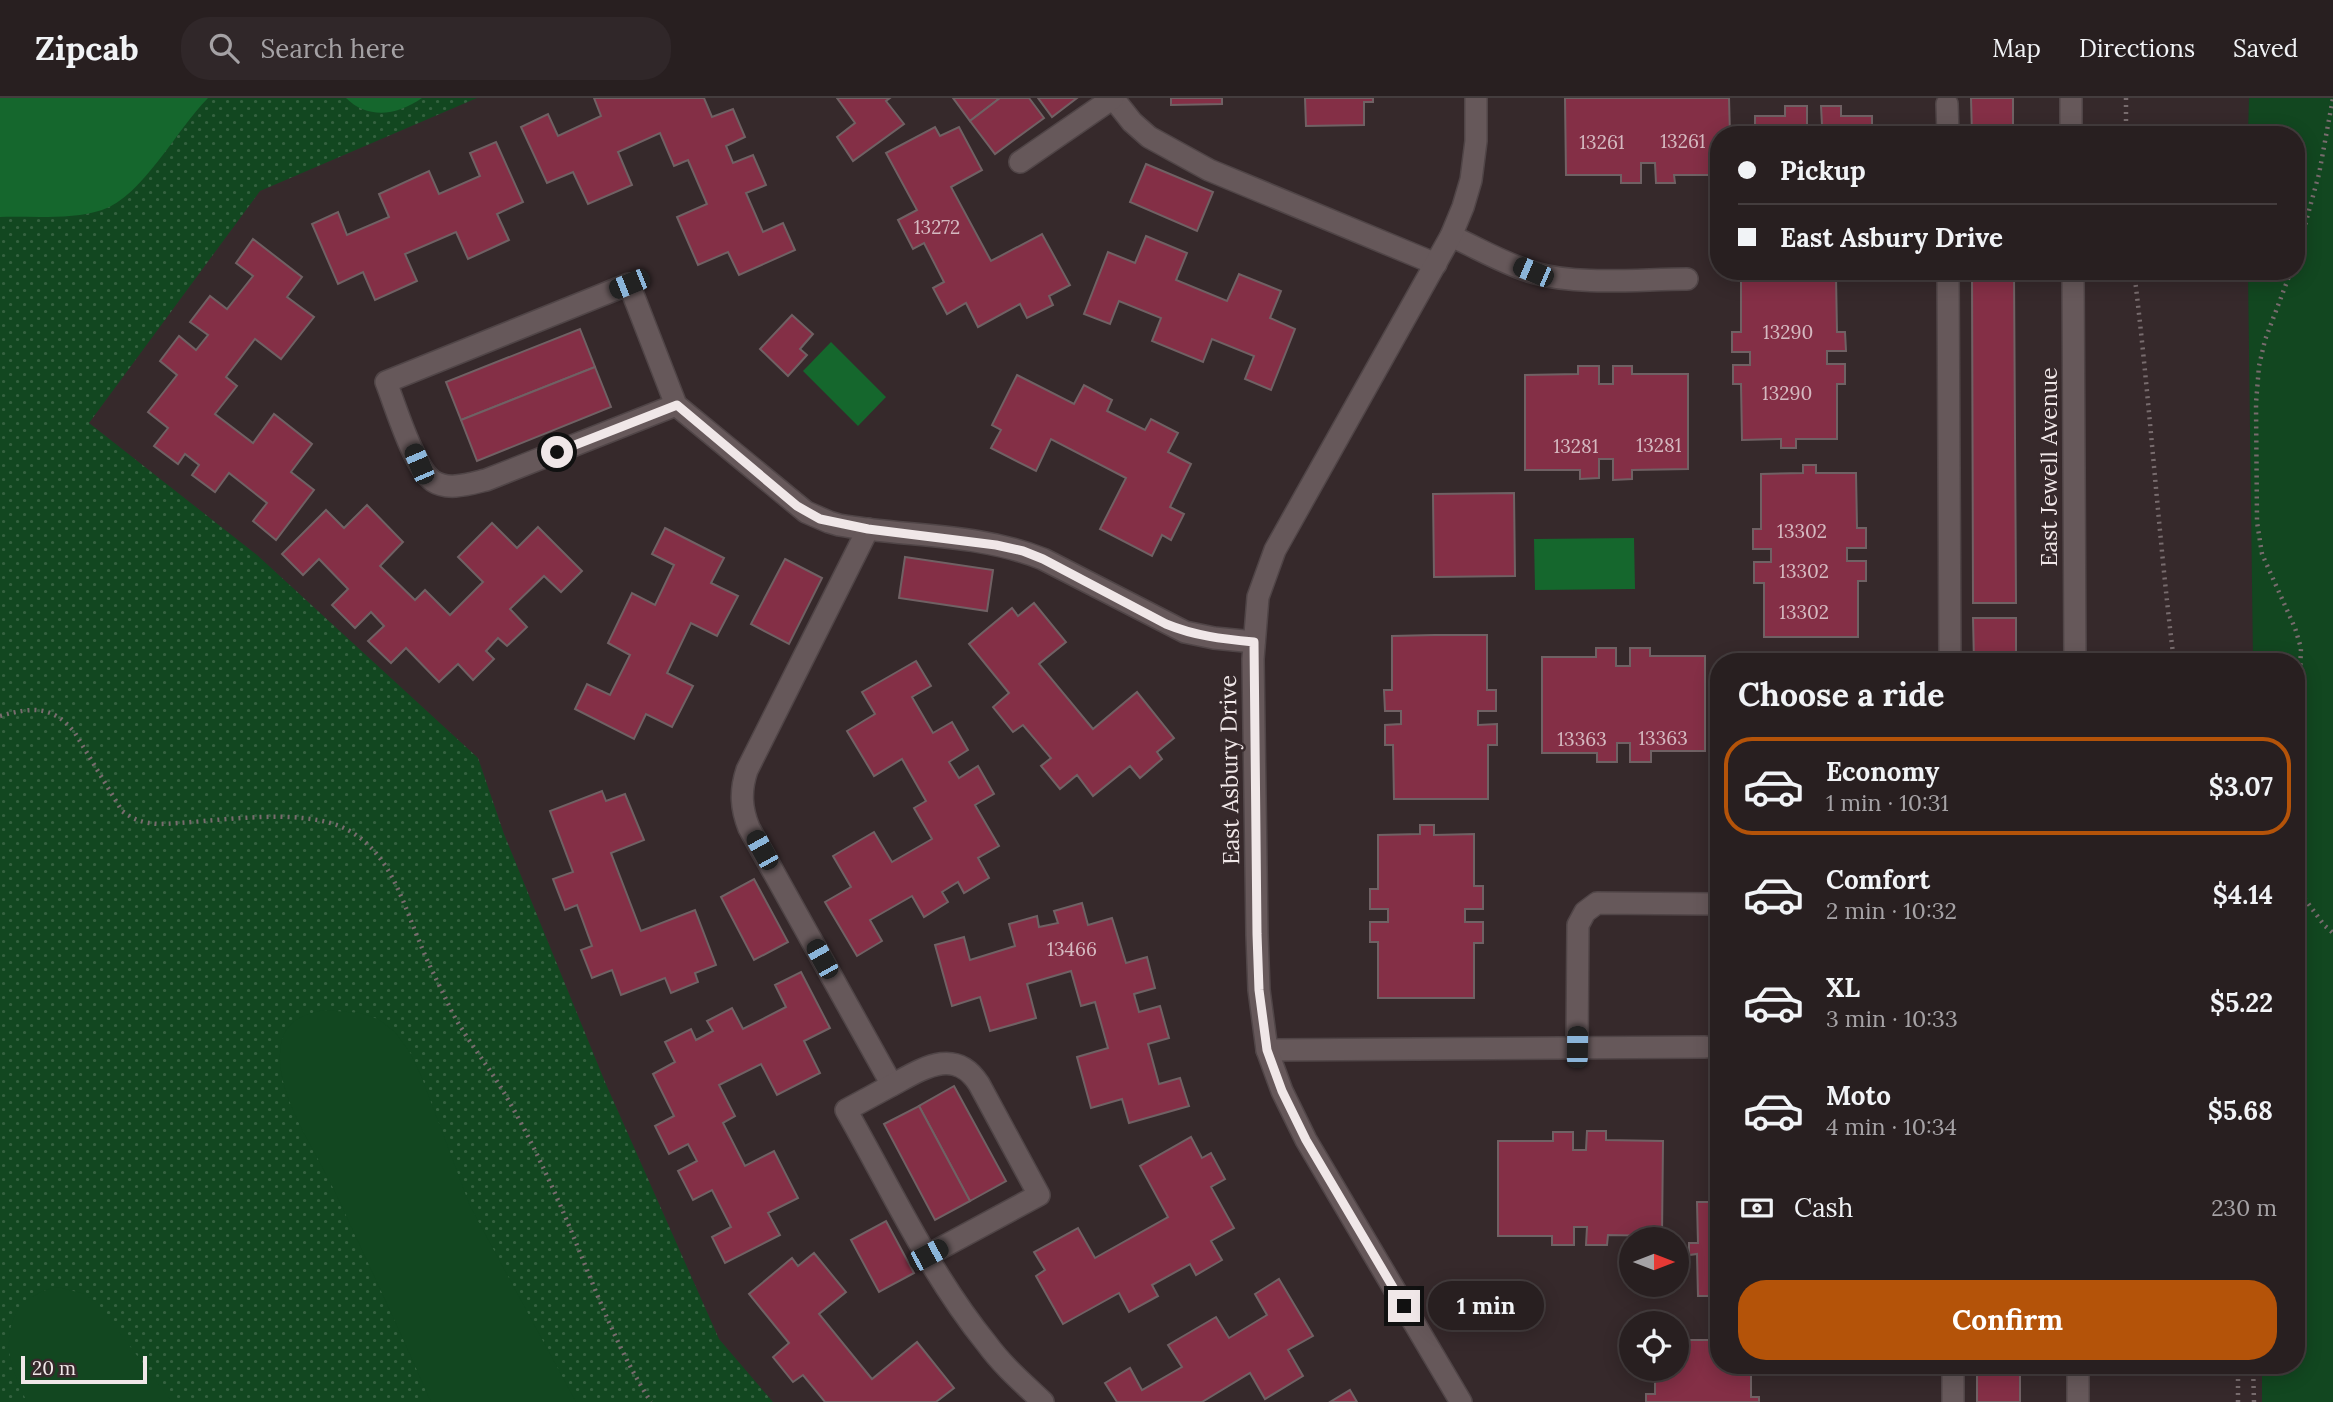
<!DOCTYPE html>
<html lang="en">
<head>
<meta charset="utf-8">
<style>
  body { margin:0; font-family:Lora,serif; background:#302729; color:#f1f3f6; height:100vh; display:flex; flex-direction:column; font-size:26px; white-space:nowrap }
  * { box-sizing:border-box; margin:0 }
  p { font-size:23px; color:#a5a2a5 }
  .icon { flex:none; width:38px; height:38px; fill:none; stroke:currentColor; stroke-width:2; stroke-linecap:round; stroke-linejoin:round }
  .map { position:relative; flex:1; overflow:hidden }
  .side { position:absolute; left:1710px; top:555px; width:595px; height:721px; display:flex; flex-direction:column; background:#281f20; border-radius:28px; box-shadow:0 4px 18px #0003,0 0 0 2px #443d3e }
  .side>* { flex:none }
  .top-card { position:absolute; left:1710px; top:28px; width:595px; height:154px; border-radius:28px; box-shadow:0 4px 18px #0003,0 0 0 2px #443d3e; display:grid; align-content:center; height:154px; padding:0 28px; background:#281f20 }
  .needle { width:46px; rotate:90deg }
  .tools { position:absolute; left:1619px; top:1129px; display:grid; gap:14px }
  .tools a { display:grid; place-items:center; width:70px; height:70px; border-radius:50%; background:#281f20; box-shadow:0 4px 18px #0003,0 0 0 2px #443d3e; font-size:35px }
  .scale { position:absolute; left:21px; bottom:18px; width:126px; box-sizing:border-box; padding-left:7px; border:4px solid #f0e7e8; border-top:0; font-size:19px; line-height:24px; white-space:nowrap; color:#f0e7e8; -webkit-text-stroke:5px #36292b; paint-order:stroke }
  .end { position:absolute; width:32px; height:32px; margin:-16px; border:9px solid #f0e7e8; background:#111; box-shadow:0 0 0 4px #111 }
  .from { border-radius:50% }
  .bubble { position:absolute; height:49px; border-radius:24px; background:#281f20; box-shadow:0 4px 18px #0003,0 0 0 2px #443d3e; font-size:23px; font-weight:700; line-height:49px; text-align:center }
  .car { position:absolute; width:21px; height:42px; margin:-21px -10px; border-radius:9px; box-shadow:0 0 5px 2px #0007; background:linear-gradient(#222 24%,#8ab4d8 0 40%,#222 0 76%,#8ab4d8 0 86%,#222 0) }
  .top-card b { display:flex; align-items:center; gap:24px; height:66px; font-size:26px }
  .top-card b+b { border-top:2px solid #443d3e }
  .top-card i { width:18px; height:18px; background:#f1f3f6 }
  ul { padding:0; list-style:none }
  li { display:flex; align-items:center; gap:21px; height:98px; margin:0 14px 10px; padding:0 14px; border:4px solid transparent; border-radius:28px }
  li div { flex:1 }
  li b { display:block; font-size:26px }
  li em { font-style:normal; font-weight:700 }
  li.on { border-color:#b45309 }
  li>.icon { width:63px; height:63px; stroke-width:1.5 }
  h2 { padding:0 28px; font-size:32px; line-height:84px }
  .pay { display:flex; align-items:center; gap:18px; height:77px; padding:0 28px; font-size:26px }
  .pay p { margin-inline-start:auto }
  .button { display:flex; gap:14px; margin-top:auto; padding:14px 28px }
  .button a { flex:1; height:80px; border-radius:28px; background:#b45309; color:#fff; font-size:28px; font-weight:700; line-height:80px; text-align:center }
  header { display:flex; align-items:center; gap:42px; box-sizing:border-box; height:98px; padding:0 35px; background:#281f20; border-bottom:2px solid #443d3e }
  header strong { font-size:33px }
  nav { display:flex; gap:38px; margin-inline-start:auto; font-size:24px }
  .search { width:490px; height:63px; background:#302729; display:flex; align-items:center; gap:18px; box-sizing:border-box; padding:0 24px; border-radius:28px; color:#a5a2a5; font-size:26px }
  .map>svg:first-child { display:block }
</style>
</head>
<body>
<header>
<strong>Zipcab</strong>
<div class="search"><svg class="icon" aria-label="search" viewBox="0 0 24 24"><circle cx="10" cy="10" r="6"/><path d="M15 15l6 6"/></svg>Search here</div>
<nav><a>Map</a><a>Directions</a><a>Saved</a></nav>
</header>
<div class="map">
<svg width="2333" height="1304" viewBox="0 0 2333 1304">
  <defs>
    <pattern id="grass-dots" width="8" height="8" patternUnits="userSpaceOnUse" patternTransform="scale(1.75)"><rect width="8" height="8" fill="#124720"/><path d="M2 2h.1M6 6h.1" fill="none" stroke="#356240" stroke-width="1.8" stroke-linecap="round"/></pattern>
  </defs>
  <rect width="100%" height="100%" fill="#36292b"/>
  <polygon fill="url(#grass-dots)" points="0,0 477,0 260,93 89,325 257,457 478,660 504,736 605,984 719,1241 773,1304 0,1304"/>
  <g fill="#124720">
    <polygon points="2249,0 2333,0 2333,1304 2262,1304 2262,1267 2296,1267 2296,564 2253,563 2248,173 2296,173 2296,37 2248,37"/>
    <path d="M324,912L360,915L378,921L395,934L411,956L422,980L470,1108L576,1304H431C406,1247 380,1190 353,1133C345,1115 337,1097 328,1080C309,1042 273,990 281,946C285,923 304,916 324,912Z"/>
    <path d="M58,1189L85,1196L98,1206L172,1304H27C12,1272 0,1245 17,1213C28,1199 41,1192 58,1189Z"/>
  </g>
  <g fill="#15672d">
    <path d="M0,0H208C177,31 142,99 102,112C72,122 31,118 0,119Z"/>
    <path d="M346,0H422C398,17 368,22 346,0Z"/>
    <polygon points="831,244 886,299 858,328 803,273"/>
    <polygon points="1634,440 1635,491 1535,492 1534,441"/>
  </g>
  <g fill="#842f46" stroke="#706164" stroke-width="2">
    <polygon points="594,0 704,0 712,19 733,11 745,39 726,48 733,65 753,57 766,87 746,95 763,134 783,125 795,152 739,177 728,154 698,167 677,119 707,106 688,62 674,68 660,35 618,54 632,87 588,106 573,74 547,85 521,29 548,16 558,38 601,18"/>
    <polygon points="837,0 890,0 886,3 904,26 853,63 837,39 855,25"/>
    <polygon points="953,0 1000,0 970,23"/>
    <polygon points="1000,0 1029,0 1044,20 995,56 970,23"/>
    <polygon points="1038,0 1077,0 1052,19"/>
    <polygon points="1171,0 1222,0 1222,6 1171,7"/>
    <polygon points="1305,0 1373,0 1373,4 1364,4 1364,27 1306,28"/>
    <polygon points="1565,0 1729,0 1730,37 1718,37 1718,77 1674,77 1675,85 1656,85 1655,65 1641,65 1641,85 1621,85 1621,77 1566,77"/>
    <polygon points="1971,0 2013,0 2013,37 1972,37"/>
    <polygon points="1785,8 1807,8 1807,27 1822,27 1821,8 1841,8 1841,18 1872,18 1872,37 1755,37 1755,18 1785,18"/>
    <polygon points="935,29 940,38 959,29 982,72 951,89 991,163 1042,136 1070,187 1049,198 1053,207 1027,220 1020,206 978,229 966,205 947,216 933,190 944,184 924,145 913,151 898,122 917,112 886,55"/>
    <polygon points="496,44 523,104 497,116 509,142 468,161 456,134 405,156 417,183 375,202 363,174 338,186 312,126 338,114 347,137 389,119 379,96 429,73 439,96 480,78 470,55"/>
    <polygon points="1146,66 1213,94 1197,133 1130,104"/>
    <polygon points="1146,138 1187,155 1176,182 1227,203 1239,176 1281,193 1270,220 1295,231 1271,292 1245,281 1254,258 1212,241 1203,264 1152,243 1161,220 1119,203 1110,226 1084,216 1108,154 1135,165"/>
    <polygon points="253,141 302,179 287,199 314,219 281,261 255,241 226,279 237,288 215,316 253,345 274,316 312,346 291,374 314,392 276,442 253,423 267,405 229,375 215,394 192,377 199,367 185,356 178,366 154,348 168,330 148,314 177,277 160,263 179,238 196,252 208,237 190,224 210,198 227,211 253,178 236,165"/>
    <polygon points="1972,173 2014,173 2016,505 1973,505"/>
    <polygon points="1783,177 1836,178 1837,234 1845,234 1846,253 1827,253 1827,266 1845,266 1845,286 1837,286 1837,341 1796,341 1796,350 1781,350 1781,341 1742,342 1741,286 1733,286 1733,267 1750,267 1750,254 1732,254 1732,234 1741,234 1741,178"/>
    <polygon points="792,217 813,236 800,251 807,257 788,278 760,251"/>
    <polygon points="580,231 595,269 461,322 446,284"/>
    <polygon points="1578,268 1599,268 1599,286 1613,286 1613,268 1632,268 1632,276 1688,276 1688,371 1632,372 1632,381 1613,382 1613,361 1599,361 1599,380 1580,381 1580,372 1525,372 1525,277 1578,276"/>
    <polygon points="595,269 611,309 477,363 461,322"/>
    <polygon points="1017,277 1074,306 1084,287 1112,302 1107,313 1145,332 1151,321 1178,335 1168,354 1191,366 1170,409 1184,416 1171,442 1162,437 1152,458 1100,431 1126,380 1051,341 1036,373 991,350 1001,332 992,327"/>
    <polygon points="1803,367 1816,367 1816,375 1856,375 1857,430 1866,430 1866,450 1847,450 1847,463 1866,463 1866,483 1858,483 1858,539 1764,539 1764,485 1754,485 1754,464 1771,464 1771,451 1753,451 1753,431 1761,431 1761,376 1803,375"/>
    <polygon points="1514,395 1515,478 1434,479 1433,396"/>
    <polygon points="367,407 403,444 380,468 415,502 425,492 450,517 483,484 458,459 492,425 517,450 538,429 582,473 561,494 544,478 510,511 527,529 507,548 498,540 486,553 494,561 473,582 458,566 439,584 406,550 391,565 368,543 384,528 371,514 355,530 332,507 348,491 319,461 303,477 282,456 326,412 344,430"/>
    <polygon points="665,430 724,460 711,485 738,498 717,538 691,525 667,575 693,588 672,629 646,616 634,641 575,611 587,586 610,597 630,557 608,545 632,495 655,507 674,467 652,456"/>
    <polygon points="905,459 993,472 987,513 899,500"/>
    <polygon points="785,461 822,480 789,546 751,526"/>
    <polygon points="1034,505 1066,544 1039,566 1093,631 1137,594 1174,640 1157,654 1162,661 1140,680 1130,668 1093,698 1077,677 1060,691 1041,668 1051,660 1023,627 1013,634 993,609 1009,595 969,546 1012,510 1018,518"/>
    <polygon points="1973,520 2016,520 2016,564 1974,564"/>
    <polygon points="1434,537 1487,537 1487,592 1496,592 1496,613 1478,613 1478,627 1497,626 1497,647 1488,647 1488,701 1394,701 1393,647 1385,647 1385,627 1401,626 1401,613 1385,613 1384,592 1392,592 1392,538"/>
    <polygon points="1596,550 1616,550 1616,568 1630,568 1630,550 1650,550 1650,558 1705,558 1705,653 1651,653 1651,664 1630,664 1630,645 1617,645 1617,664 1597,664 1597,655 1542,655 1542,559 1596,559"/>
    <polygon points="916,563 931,588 912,599 933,635 952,624 968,652 949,664 959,680 978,668 994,696 975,707 999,748 978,760 989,780 964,795 958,784 942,794 948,804 924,819 912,798 870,822 882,843 857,858 825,804 851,789 833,758 874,734 892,764 932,741 914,710 926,703 902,661 874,678 847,633 875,616 862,594"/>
    <polygon points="602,693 606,703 625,696 644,742 611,755 641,833 695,812 716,867 695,875 698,884 671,895 665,880 621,897 612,872 592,880 581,852 592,848 577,807 565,812 553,781 573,774 550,713"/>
    <polygon points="1420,727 1434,727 1434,737 1474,736 1474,788 1483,788 1483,811 1465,811 1465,824 1483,824 1483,845 1474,845 1474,900 1378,900 1378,844 1370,844 1370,824 1388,824 1388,811 1370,811 1370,791 1378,791 1378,737 1420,736"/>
    <polygon points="754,781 788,844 754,862 721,799"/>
    <polygon points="1082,805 1088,827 1112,820 1126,865 1147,859 1155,890 1134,896 1139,914 1160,908 1169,940 1148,946 1159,986 1180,980 1189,1008 1129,1025 1122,1001 1091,1010 1077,959 1108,950 1095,904 1081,908 1071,873 1027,886 1036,920 990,933 980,899 952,908 935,847 964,839 970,862 1015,848 1009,826 1037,818 1039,829 1058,825 1054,813"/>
    <polygon points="801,874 830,930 804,943 820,975 777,997 761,966 719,987 735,1018 723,1025 745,1068 774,1053 798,1100 768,1115 780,1137 725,1165 712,1139 731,1129 712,1092 693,1102 678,1073 697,1063 688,1046 669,1056 655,1028 674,1018 653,976 675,964 665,944 691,931 696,942 713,933 707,923 732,910 743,931 786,909 775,887"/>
    <polygon points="954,988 1006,1083 970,1103 919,1008"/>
    <polygon points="919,1008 970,1103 935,1122 884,1026"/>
    <polygon points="1587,1033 1606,1033 1606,1042 1663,1043 1662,1138 1608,1137 1607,1147 1586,1147 1587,1129 1574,1129 1574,1147 1552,1147 1552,1138 1498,1138 1498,1043 1553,1043 1553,1034 1573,1034 1573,1052 1586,1052"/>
    <polygon points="1191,1039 1202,1060 1211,1055 1225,1081 1211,1089 1234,1130 1211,1143 1222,1162 1196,1177 1190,1166 1152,1187 1158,1198 1129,1214 1119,1195 1063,1226 1036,1178 1045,1172 1034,1154 1078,1130 1095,1160 1168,1119 1140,1068"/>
    <polygon points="1697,1104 1718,1104 1718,1198 1698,1198 1697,1156 1689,1157 1689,1145 1698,1145"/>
    <polygon points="886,1123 914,1175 879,1194 851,1142"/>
    <polygon points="814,1155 846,1194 819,1216 872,1281 917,1244 954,1290 936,1304 825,1304 803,1277 793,1284 773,1259 789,1245 749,1196 792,1160 798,1168"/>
    <polygon points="1279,1181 1313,1238 1288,1252 1303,1278 1265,1301 1250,1275 1202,1304 1117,1304 1105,1285 1130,1270 1142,1292 1182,1269 1168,1247 1216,1219 1229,1240 1267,1217 1255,1196"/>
    <polygon points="1676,1242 1718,1242 1718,1267 1751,1267 1751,1299 1759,1299 1759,1304 1646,1304 1646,1296 1655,1296 1655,1270 1676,1270"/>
    <rect x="1977" y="1267" width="43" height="37"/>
    <polygon points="1350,1292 1357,1304 1330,1304"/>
  </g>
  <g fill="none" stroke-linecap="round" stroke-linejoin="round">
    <defs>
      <g id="minor">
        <polyline points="1113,0 1132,24 1149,39 1209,72 1436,166"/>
        <polyline points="2071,0 2071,37"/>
        <polyline points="1947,6 1948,37"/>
        <polyline points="1020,64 1113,0"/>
        <path d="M1451,138C1478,150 1506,167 1535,175C1580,188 1640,181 1687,181"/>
        <polyline points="1948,173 1950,564"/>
        <polyline points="2073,173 2075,564"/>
        <path d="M676,307L486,382C469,386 448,393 433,383C414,370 395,307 386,284L629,186L676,307L806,414L829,424L839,427C907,439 979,435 1043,461L1185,534L1214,540L1254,544"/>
        <path d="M868,431L747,672C740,693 741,710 749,730L892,987"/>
        <polyline points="1577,949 1578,827 1585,814 1597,805 1718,806"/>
        <polyline points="1267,952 1705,949"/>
        <path d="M928,1157L1039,1097L979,986C956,950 925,969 896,985C879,994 863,1003 846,1012C891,1091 930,1176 987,1246C1003,1268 1023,1285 1043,1304"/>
        <polyline points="1953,1267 1953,1304"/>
        <polyline points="2078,1267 2078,1304"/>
        <polyline points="1461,1304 1306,1042 1282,993 1267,952 1259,892 1257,837 1253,561 1258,499 1275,452 1451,138 1463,109 1471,82 1476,43 1476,0"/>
      </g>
    </defs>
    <use href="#minor" stroke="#504547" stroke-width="24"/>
    <g stroke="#786c6e" stroke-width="4.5" stroke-dasharray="2 5" stroke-linecap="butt">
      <polyline points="2126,0 2126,37"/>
      <polyline points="2296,160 2319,76 2333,0"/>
      <path d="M2134,173C2150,303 2158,434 2174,564"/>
      <polyline points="2291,173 2265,242 2259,268 2256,305 2257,424 2262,456 2295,530 2301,550 2300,575 2296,599"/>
      <path d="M0,618C32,609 53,607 75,635L122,713C134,722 143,725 159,726C210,725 302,707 348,732C391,756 402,803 420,845C429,868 441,890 451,912C466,941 487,966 503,993C519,1020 534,1049 547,1078C582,1151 607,1236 651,1304"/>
      <polyline points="2296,789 2324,827 2333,835"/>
      <polyline points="2238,1267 2238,1304"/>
      <polyline points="2253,1267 2254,1304"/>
    </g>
    <use href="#minor" stroke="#66585a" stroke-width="21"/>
  </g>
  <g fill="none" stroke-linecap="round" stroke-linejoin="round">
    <path stroke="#f0e7e8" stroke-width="9" d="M557,354L677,307L797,408L820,421L868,431L996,447L1023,453L1043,461L1166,526C1195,538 1223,541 1254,544L1257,836L1259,892L1267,952L1282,993L1306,1042L1404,1208"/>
  </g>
  <g text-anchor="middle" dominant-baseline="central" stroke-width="5" stroke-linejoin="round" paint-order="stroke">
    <g font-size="19" fill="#d5b9c0">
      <text x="1683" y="43">13261</text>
      <text x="1602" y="44">13261</text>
      <text x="937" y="129">13272</text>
      <text x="1788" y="234">13290</text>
      <text x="1787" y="295">13290</text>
      <text x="1659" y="347">13281</text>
      <text x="1576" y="348">13281</text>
      <text x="1802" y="433">13302</text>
      <text x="1804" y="473">13302</text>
      <text x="1804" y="514">13302</text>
      <text x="1663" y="640">13363</text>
      <text x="1582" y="641">13363</text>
      <text x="1072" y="851">13466</text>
    </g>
    <g font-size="23" fill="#f0e7e8" stroke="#36292b">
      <text transform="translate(2048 369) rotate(-90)">East Jewell Avenue</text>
      <text transform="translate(1229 672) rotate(-91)">East Asbury Drive</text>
    </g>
  </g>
</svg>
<div class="tools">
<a><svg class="needle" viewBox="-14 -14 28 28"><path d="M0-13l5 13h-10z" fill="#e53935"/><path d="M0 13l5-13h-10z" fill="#a5a2a5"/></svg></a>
<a><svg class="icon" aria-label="locate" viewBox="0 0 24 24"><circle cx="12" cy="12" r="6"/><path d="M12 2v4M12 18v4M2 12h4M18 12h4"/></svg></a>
</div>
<div class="scale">20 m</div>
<i class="end from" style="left:557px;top:354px"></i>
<i class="end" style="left:1404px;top:1208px"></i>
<div class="bubble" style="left:1428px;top:1183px;width:116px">1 min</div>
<i class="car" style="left:1533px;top:174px;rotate:293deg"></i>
<i class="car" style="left:629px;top:186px;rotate:248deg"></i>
<i class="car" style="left:419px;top:366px;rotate:337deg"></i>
<i class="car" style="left:762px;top:752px;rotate:331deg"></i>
<i class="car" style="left:822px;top:861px;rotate:331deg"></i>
<i class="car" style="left:1577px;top:949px;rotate:1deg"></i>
<i class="car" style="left:928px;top:1157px;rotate:62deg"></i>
<div class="top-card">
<b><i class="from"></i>Pickup</b>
<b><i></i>East Asbury Drive</b>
</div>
<section class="side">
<h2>Choose a ride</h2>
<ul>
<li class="on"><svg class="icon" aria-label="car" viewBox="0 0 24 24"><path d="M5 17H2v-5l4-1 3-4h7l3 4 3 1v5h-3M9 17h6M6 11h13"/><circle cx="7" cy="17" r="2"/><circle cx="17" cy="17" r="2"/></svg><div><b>Economy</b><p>1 min · 10:31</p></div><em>$3.07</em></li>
<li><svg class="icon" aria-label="car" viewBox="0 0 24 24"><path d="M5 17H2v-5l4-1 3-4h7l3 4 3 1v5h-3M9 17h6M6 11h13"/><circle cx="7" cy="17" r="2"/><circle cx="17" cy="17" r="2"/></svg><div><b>Comfort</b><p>2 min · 10:32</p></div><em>$4.14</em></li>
<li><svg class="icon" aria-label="car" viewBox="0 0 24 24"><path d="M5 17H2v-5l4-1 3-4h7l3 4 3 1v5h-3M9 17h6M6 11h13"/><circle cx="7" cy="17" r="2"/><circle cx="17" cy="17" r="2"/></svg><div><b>XL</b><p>3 min · 10:33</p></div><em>$5.22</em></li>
<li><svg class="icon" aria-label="car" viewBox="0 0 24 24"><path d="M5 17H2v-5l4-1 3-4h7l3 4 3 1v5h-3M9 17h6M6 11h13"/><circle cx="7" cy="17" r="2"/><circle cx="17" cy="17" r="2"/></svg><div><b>Moto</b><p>4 min · 10:34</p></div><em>$5.68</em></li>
</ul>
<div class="pay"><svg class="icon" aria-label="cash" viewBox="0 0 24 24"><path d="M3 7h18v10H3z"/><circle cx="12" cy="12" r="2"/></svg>Cash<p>230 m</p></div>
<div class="button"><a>Confirm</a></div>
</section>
</div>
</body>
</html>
